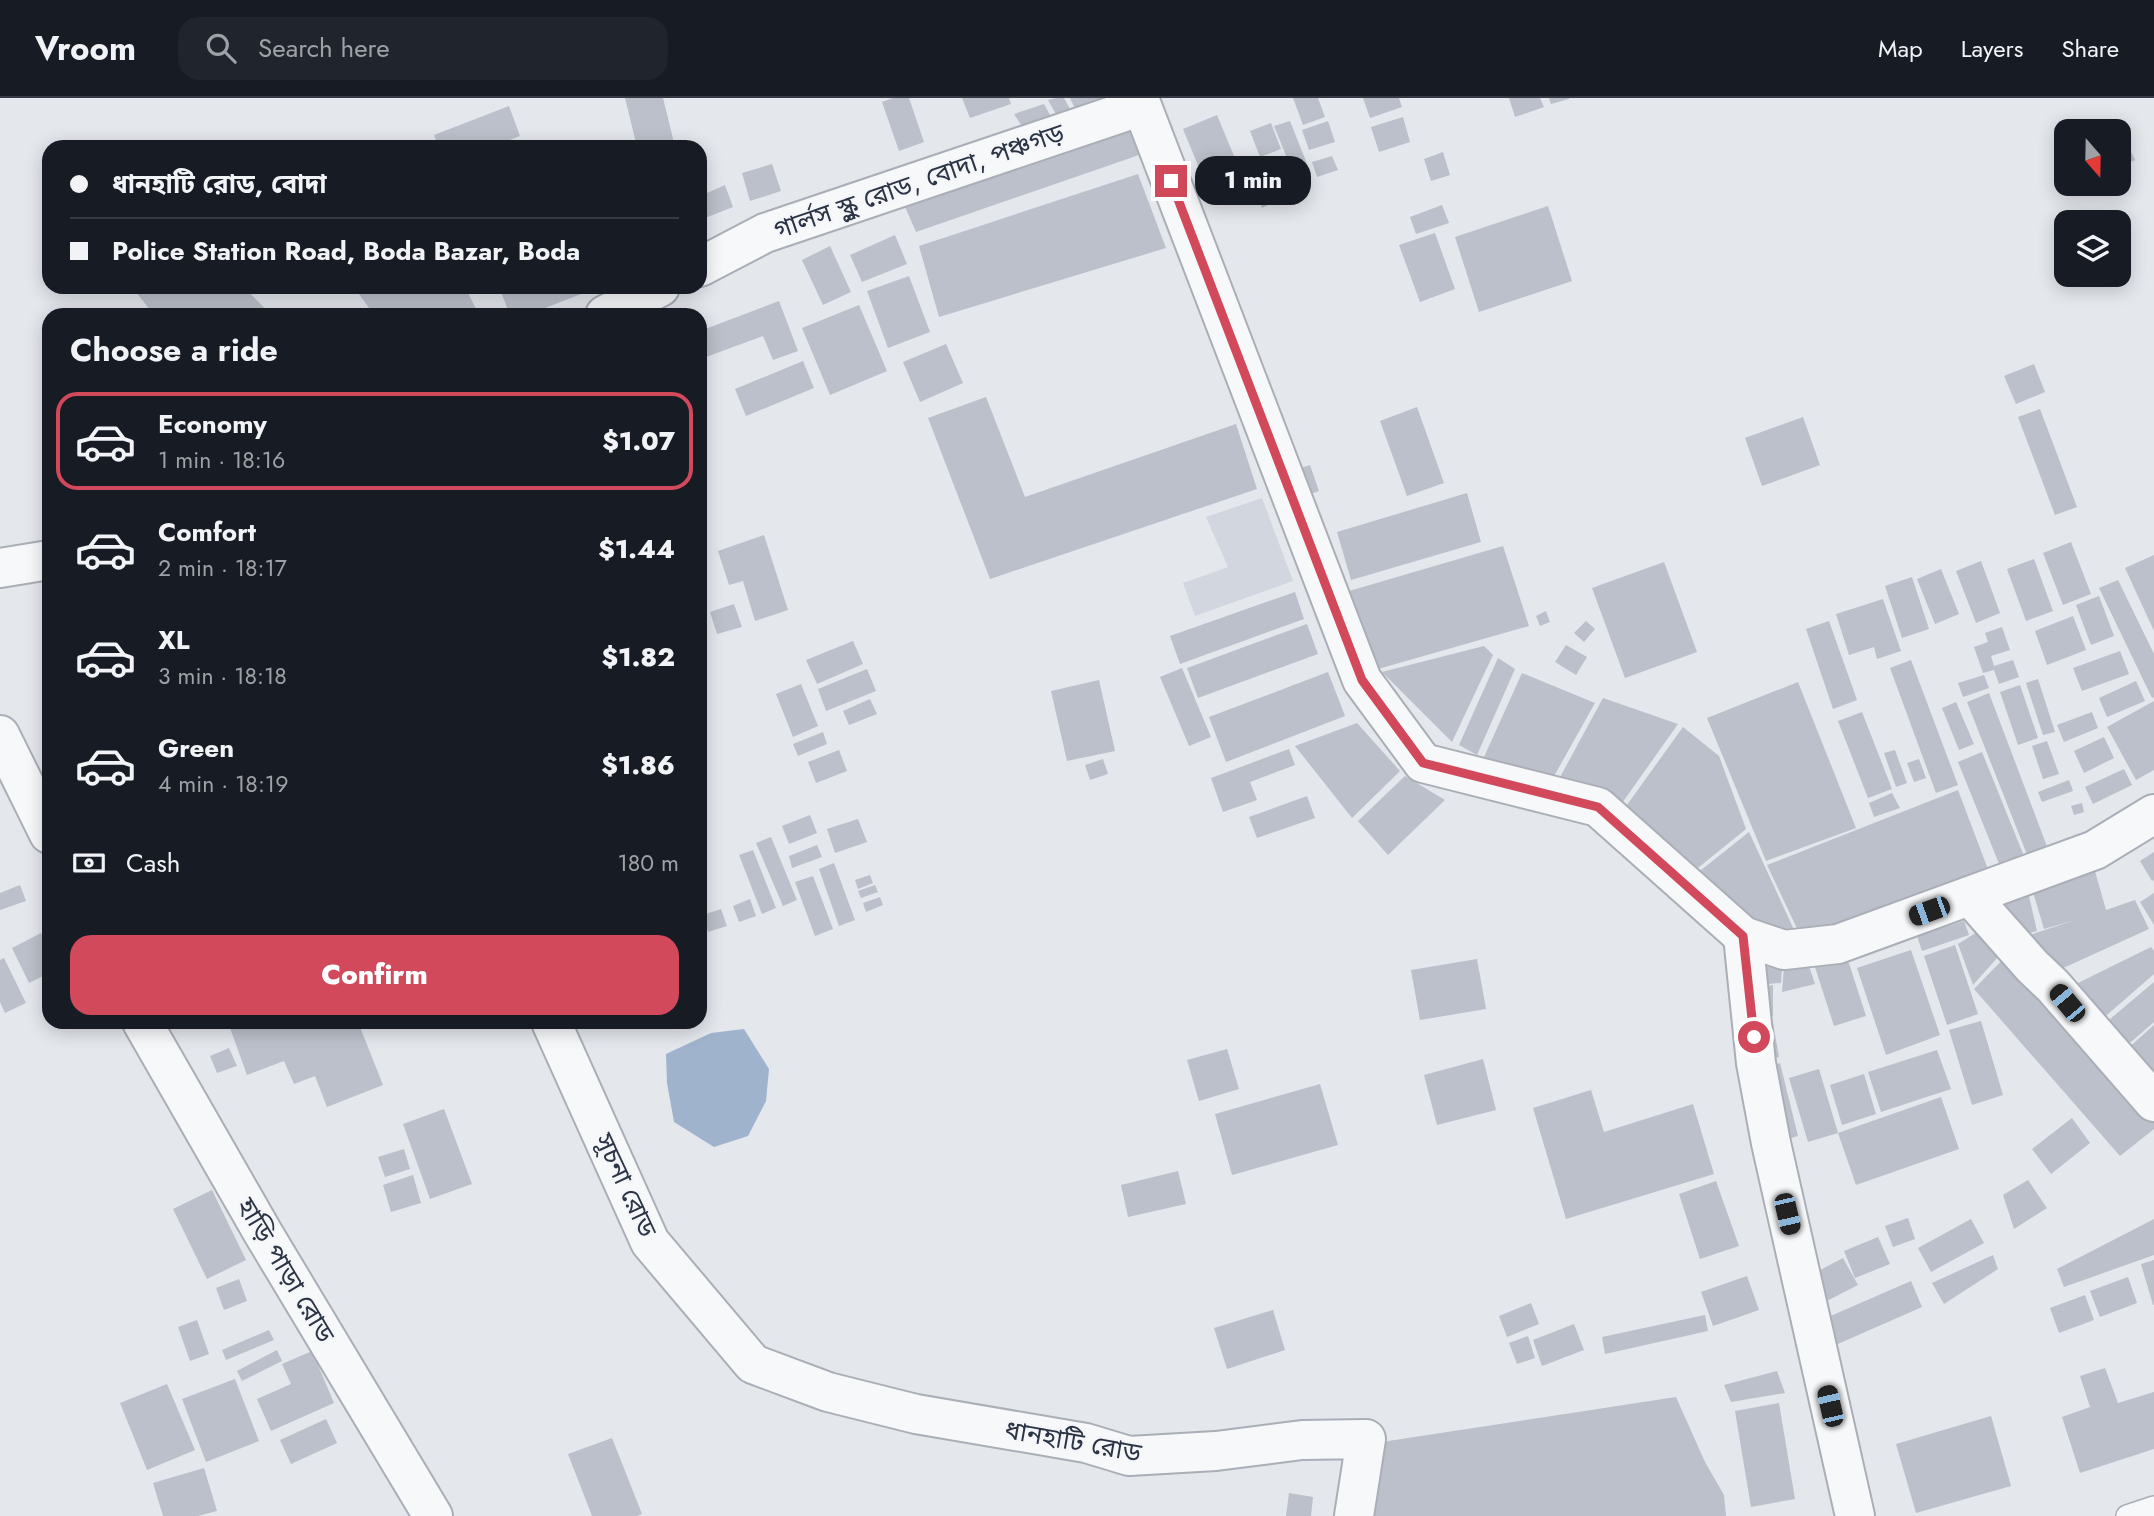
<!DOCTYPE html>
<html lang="en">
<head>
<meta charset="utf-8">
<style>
  body { margin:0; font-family:Jost,"Noto Sans Bengali",sans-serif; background:#20242c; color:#f1f3f6; height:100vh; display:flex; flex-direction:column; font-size:26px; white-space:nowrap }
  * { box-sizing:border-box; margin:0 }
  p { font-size:23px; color:#9ea1a6 }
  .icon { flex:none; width:38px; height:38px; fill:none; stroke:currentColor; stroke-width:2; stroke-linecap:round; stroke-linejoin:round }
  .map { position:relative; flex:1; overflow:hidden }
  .sheet { position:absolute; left:42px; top:210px; width:665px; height:721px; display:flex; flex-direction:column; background:#171b24; border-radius:21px; box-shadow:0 4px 18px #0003 }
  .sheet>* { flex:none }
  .top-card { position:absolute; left:42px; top:42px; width:665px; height:154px; border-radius:21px; box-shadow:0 4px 18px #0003; display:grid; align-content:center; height:154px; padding:0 28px; background:#171b24 }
  .needle { width:46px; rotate:160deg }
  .buttons { position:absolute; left:2054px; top:21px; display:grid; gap:14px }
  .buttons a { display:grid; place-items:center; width:77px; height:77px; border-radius:14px; background:#171b24; box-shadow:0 4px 18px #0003; font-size:35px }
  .end { position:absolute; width:32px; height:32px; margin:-16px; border:9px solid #d1495b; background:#fff; box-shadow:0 0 0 4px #fff }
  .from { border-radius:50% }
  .bubble { position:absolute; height:49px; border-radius:21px; background:#171b24; box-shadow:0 4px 18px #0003; font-size:23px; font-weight:800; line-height:49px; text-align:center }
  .car { position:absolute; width:21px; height:42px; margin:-21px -10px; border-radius:9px; box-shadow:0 0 5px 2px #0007; background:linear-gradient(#222 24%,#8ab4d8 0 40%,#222 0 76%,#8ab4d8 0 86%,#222 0) }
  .top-card b { display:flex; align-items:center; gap:24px; height:66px; font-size:26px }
  .top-card b+b { border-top:2px solid #363941 }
  .top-card i { width:18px; height:18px; background:#f1f3f6 }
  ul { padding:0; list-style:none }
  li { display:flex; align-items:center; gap:21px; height:98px; margin:0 14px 10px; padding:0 14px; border:4px solid transparent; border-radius:21px }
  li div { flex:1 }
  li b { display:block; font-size:26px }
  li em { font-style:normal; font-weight:800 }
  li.active { border-color:#d1495b }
  li>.icon { width:63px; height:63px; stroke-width:1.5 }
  h2 { padding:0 28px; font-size:32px; line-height:84px }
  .pay { display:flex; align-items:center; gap:18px; height:77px; padding:0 28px; font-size:26px }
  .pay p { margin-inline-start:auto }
  .button { display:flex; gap:14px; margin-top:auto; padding:14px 28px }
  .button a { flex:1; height:80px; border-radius:21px; background:#d1495b; color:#fff; font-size:28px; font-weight:800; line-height:80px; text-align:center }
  header { display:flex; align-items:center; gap:42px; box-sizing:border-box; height:98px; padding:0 35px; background:#171b24; border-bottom:2px solid #363941 }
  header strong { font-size:33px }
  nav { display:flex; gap:38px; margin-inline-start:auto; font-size:24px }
  .search { width:490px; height:63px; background:#20242c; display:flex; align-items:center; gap:18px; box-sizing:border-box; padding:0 24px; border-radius:21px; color:#9ea1a6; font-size:26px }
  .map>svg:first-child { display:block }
</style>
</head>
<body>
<header>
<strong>Vroom</strong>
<div class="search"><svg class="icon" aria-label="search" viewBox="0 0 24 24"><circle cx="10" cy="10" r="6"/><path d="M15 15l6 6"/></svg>Search here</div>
<nav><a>Map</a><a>Layers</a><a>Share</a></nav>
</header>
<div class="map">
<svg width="2154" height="1418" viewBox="0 0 2154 1418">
  <rect width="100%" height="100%" fill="#e4e7ec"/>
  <polygon fill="#d2d6de" points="1262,400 1293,483 1195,518 1183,485 1228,469 1206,419"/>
  <polygon fill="#9fb4cc" points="744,931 769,971 766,1003 748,1038 714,1049 674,1024 667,985 666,956 711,935"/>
  <g fill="#bbc0ca">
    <polygon points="625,0 663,0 675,49 637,49"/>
    <polygon points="893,0 909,0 924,44 899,53 882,4"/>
    <polygon points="962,0 1009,0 1011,6 970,20"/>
    <polygon points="1056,0 1064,0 1075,20 1061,25 1048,2"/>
    <polygon points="1070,0 1120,0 1079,19"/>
    <polygon points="1293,0 1318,0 1325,19 1303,27"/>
    <polygon points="1363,0 1399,0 1402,9 1370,20"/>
    <polygon points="1509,0 1540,0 1544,9 1515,19"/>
    <polygon points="1549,0 1569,0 1569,1 1551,6"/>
    <polygon points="1044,6 1055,26 1027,36 1014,16"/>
    <polygon points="509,8 520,38 492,49 438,49 434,37"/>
    <polygon points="1217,17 1248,92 1214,106 1183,31"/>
    <polygon points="1403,19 1410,44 1379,54 1371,29"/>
    <polygon points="1131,23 1142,56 916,134 902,102"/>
    <polygon points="1290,23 1307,66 1292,72 1274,28"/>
    <polygon points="1328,23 1335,44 1309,52 1302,32"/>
    <polygon points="1271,25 1281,51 1260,59 1250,33"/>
    <polygon points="2119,29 2135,62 2119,69 2119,33 2111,33"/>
    <polygon points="1443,54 1450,77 1431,83 1424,61"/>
    <polygon points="1332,58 1338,72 1317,79 1312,64"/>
    <polygon points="772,66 781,93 750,103 742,75"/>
    <polygon points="1138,76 1166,150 939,219 919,148"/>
    <polygon points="1259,86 1268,107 1262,110 1253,88"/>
    <polygon points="725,87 733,109 700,122 700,98"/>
    <polygon points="1442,107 1449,125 1416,136 1410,119"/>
    <polygon points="1548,108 1572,183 1479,214 1455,139"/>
    <polygon points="1435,135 1455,191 1420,204 1399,147"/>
    <polygon points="895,137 907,166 862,184 850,157"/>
    <polygon points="830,148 851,194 823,207 802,162"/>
    <polygon points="909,178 930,234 888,250 867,193"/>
    <polygon points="132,189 244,189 271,217 154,217"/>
    <polygon points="354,189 465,189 479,217 374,217"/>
    <polygon points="499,189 594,189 594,191 527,217 510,217"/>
    <polygon points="779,203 798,253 773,262 763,238 706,259 700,244 700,233"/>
    <polygon points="859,207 887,273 830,297 802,230"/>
    <polygon points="946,246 963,285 920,304 903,264"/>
    <polygon points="803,263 814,290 746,318 735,291"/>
    <polygon points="2034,266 2045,294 2016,306 2004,278"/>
    <polygon points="986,299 1025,399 1236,326 1257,391 990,481 928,320"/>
    <polygon points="1417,309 1444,385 1407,398 1380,323"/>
    <polygon points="2040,311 2077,409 2055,417 2018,319"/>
    <polygon points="1803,319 1820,367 1762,388 1745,340"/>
    <polygon points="1310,367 1319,393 1311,396 1301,370"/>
    <polygon points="1467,395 1481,444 1351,482 1337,434"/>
    <polygon points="764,437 788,512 755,523 743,483 729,487 718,453"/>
    <polygon points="2071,444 2091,496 2063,507 2043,455"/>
    <polygon points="1503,448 1529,528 1378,571 1349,493"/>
    <polygon points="2154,457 2154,533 2125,470"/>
    <polygon points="2034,461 2053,513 2026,523 2007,471"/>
    <polygon points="1981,463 2000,515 1976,525 1956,473"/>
    <polygon points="1664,464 1697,554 1625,580 1592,490"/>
    <polygon points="1941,471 1959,516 1935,526 1917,481"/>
    <polygon points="1912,479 1929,531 1902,540 1885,488"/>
    <polygon points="2118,482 2154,556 2154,599 2152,600 2099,490"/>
    <polygon points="1295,494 1304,521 1180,566 1170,538"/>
    <polygon points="2099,498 2114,538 2091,547 2076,507"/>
    <polygon points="1883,501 1901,553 1877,561 1874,549 1849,557 1836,516"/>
    <polygon points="734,506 742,529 717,536 710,514"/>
    <polygon points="1546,513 1550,524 1540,528 1536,518"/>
    <polygon points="2073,518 2086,552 2047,567 2035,533"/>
    <polygon points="1586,523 1595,531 1584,544 1574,535"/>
    <polygon points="1829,523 1857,602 1833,611 1806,531"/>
    <polygon points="1307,526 1318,556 1198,600 1187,570"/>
    <polygon points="2002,529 2010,552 1991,558 1994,568 2013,562 2019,579 1999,586 1994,572 1983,575 1974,549 1988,544 1985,535"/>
    <polygon points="853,543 863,566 817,586 806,562"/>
    <polygon points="1566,547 1587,559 1576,577 1555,564"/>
    <polygon points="1484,548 1493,557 1452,644 1382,574"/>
    <polygon points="2120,553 2129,576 2082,593 2073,570"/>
    <polygon points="1498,560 1515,571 1477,657 1459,647"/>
    <polygon points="1911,562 1958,687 1936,695 1890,570"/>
    <polygon points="1182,570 1211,639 1189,648 1160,579"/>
    <polygon points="867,571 876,593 826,613 818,591"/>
    <polygon points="1328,574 1345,618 1226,664 1209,619"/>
    <polygon points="1522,575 1595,605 1553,680 1484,659"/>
    <polygon points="1984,577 1989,590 1963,599 1958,585"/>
    <polygon points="2038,581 2055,634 2043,637 2026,585"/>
    <polygon points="1099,582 1115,653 1067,663 1051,593"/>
    <polygon points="2136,583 2145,603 2107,619 2099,600"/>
    <polygon points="1798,584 1856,730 1766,763 1707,620"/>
    <polygon points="801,586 818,628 793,639 776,596"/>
    <polygon points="2020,587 2038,640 2018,647 2000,594"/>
    <polygon points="1989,595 2051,759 2031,767 1967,604"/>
    <polygon points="1603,600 1678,626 1615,715 1559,681"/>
    <polygon points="870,601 877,616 849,627 843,613"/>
    <polygon points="2154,603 2154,672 2136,682 2107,629"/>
    <polygon points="1956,604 1974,646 1959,652 1942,610"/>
    <polygon points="1862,614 1892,691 1868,700 1838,623"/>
    <polygon points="2092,614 2098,630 2064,644 2057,627"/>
    <polygon points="1357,625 1400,673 1352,720 1295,648"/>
    <polygon points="1683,629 1719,658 1746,731 1688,778 1619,718"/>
    <polygon points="823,634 827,646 798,658 793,646"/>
    <polygon points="2104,639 2114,660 2084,675 2074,653"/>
    <polygon points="2047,643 2059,676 2043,681 2032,648"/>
    <polygon points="1289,651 1295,667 1250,684 1257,702 1223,714 1211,680"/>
    <polygon points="839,652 847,673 816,685 808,664"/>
    <polygon points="1895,652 1907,685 1896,689 1884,655"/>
    <polygon points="1982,654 2028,768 2004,778 1958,664"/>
    <polygon points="1103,661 1108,676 1090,682 1085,667"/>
    <polygon points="1919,661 1926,680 1914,684 1907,665"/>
    <polygon points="2124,671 2132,687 2093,706 2085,689"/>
    <polygon points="1405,678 1445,702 1388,757 1358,723"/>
    <polygon points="2069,682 2073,693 2042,704 2038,694"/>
    <polygon points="1958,692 1989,774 1802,841 1767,767"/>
    <polygon points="1892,695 1900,710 1874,719 1869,705"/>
    <polygon points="1307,698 1315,720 1257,740 1249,719"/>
    <polygon points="2082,705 2084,714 2074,717 2071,708"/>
    <polygon points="810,717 817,735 789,746 782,728"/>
    <polygon points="858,721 867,744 835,755 827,731"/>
    <polygon points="1749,734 1801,847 1791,851 1691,780"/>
    <polygon points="771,739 797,802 783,808 756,745"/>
    <polygon points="817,747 822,759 792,770 789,758"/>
    <polygon points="753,752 776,810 762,816 739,757"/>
    <polygon points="2154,754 2154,782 2152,783 2140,763"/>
    <polygon points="834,765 855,822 839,828 819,771"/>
    <polygon points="2093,766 2106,812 2135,802 2149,831 2050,876 2015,842 2075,822 2044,831 2030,784"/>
    <polygon points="870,777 873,785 858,791 855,782"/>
    <polygon points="813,778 833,831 815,838 795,784"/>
    <polygon points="2026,785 2037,833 2011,840 1999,792"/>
    <polygon points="20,787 26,803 0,812 0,795"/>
    <polygon points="875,787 878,794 861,800 858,793"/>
    <polygon points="2154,795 2154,827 2140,804"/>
    <polygon points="880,799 883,807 866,814 863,805"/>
    <polygon points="750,801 756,818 739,824 733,808"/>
    <polygon points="721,811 727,828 708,834 703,817"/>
    <polygon points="1964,823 1969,837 1922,853 1917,838"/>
    <polygon points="1988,827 2007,849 1973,887 1958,846"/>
    <polygon points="41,835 49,852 49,875 29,885 12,850"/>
    <polygon points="1955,847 1978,916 1947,927 1924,858"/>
    <polygon points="2151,849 2154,853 2154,876 2100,923 2078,885"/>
    <polygon points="1911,852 1940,937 1886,957 1857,870"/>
    <polygon points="2011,853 2154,1012 2154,1031 2120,1058 1974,891"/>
    <polygon points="1846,856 1866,918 1834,928 1813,863"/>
    <polygon points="4,860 26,905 5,915 0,904 0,862"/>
    <polygon points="1477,861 1486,911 1420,922 1411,872"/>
    <polygon points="1808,865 1815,886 1782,894 1784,869"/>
    <polygon points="1753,868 1782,869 1781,885 1753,887"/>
    <polygon points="2154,884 2154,924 2124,950 2103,927"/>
    <polygon points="1773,887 1773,918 1761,920 1756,890"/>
    <polygon points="1981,923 2003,997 1972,1007 1949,932"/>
    <polygon points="246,924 358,924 383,987 327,1009 315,978 294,986 284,963 247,977 230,930"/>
    <polygon points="1773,925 1779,959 1767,962 1761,927"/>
    <polygon points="2154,927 2154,985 2125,953"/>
    <polygon points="229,950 237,968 217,975 210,958"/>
    <polygon points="1227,951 1239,991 1199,1003 1187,962"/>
    <polygon points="1937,952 1951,991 1881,1014 1868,974"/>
    <polygon points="1483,961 1496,1012 1437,1027 1424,977"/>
    <polygon points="1780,965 1798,1038 1784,1042 1768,970"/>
    <polygon points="1819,971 1838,1035 1941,999 1959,1051 1856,1087 1838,1035 1808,1044 1789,980"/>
    <polygon points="1864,976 1876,1016 1842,1027 1830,987"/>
    <polygon points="1320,986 1338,1047 1232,1077 1215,1016"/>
    <polygon points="1591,992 1604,1034 1693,1006 1714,1076 1566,1121 1533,1010"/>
    <polygon points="444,1011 472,1086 430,1101 403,1026"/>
    <polygon points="2072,1020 2090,1045 2051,1076 2032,1051"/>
    <polygon points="404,1051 410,1071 385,1079 378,1059"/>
    <polygon points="1178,1073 1186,1106 1128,1119 1121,1087"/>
    <polygon points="413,1077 421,1105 391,1114 383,1087"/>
    <polygon points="2028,1082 2047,1110 2014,1131 2003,1097"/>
    <polygon points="1716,1083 1739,1148 1700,1161 1679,1096"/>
    <polygon points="212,1092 246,1162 207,1181 173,1111"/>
    <polygon points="1908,1120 1915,1141 1893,1149 1885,1128"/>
    <polygon points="1971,1121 1984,1145 1931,1174 1918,1150"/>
    <polygon points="2154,1121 2154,1157 2064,1189 2057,1171"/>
    <polygon points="1878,1139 1890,1166 1855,1180 1844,1153"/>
    <polygon points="1993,1157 1998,1171 1944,1206 1932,1185"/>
    <polygon points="1843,1160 1858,1187 1821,1206 1807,1179"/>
    <polygon points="2154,1162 2154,1207 2153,1207 2141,1166"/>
    <polygon points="1747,1178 1759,1212 1713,1228 1701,1194"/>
    <polygon points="2128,1179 2137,1205 2100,1219 2090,1193"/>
    <polygon points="239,1181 247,1203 224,1212 216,1190"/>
    <polygon points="1911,1183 1922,1209 1831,1249 1819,1223"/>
    <polygon points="2085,1197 2094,1222 2059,1235 2050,1210"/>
    <polygon points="1531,1205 1539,1226 1507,1239 1499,1218"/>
    <polygon points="1273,1212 1285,1252 1227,1271 1214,1230"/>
    <polygon points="1705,1217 1708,1233 1605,1256 1602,1239"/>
    <polygon points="197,1222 209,1256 190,1263 178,1229"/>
    <polygon points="1574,1226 1584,1252 1542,1268 1533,1242"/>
    <polygon points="269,1232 274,1242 226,1262 222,1252"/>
    <polygon points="1528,1238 1535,1260 1517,1266 1509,1245"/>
    <polygon points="277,1252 282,1263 242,1283 237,1273"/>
    <polygon points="312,1253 334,1305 271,1333 257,1301 291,1286 282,1266"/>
    <polygon points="2105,1270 2118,1305 2154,1294 2154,1351 2080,1375 2062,1319 2090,1309 2080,1278"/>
    <polygon points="1777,1273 1785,1295 1731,1304 1724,1287"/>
    <polygon points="235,1281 259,1343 206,1364 182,1301"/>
    <polygon points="167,1286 195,1352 147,1372 120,1305"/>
    <polygon points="1676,1299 1705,1364 1724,1397 1726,1418 1365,1418 1375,1345"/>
    <polygon points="1779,1305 1795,1401 1751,1409 1735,1313"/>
    <polygon points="1991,1318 2011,1388 1916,1415 1896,1346"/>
    <polygon points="326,1321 337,1345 291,1366 280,1342"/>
    <polygon points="612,1340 642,1416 637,1418 592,1418 568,1356"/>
    <polygon points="204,1370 217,1413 198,1418 163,1418 153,1385"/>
    <polygon points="1289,1395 1313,1399 1311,1418 1286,1418"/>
  </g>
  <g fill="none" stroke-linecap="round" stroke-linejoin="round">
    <defs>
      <polyline id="service" points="2127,1418 2154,1409"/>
      <g id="minor">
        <polyline points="0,637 49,736"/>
        <polyline points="1970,798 2032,868 2053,888 2154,1004"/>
        <polyline points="142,924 263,1135 433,1418"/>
        <polyline points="551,924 650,1144 753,1266 828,1294 916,1316 1086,1345 1129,1358 1216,1353 1302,1342 1366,1341 1354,1418"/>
      </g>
      <g id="tertiary">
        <polyline points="700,169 765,135 1142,8 1362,582 1423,665 1598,709 1743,838 1784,852 1838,846 2095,752 2154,716"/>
        <polyline points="605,217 660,189"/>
        <polyline points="0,470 49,462"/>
        <polyline points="1743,838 1756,965 1771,1045 1855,1418"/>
      </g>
    </defs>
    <use href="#service" stroke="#a9aeb7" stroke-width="24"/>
    <use href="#minor" stroke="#a9aeb7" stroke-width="42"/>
    <use href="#tertiary" stroke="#a9aeb7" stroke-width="42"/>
    <use href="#service" stroke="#f7f8fa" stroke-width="21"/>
    <use href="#minor" stroke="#f7f8fa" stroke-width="38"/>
    <use href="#tertiary" stroke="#f7f8fa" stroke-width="38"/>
  </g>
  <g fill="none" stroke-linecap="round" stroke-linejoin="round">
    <polyline stroke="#d1495b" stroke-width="9" points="1171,83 1362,582 1423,665 1598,709 1743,838 1754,939"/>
  </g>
  <g text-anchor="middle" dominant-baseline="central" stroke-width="5" stroke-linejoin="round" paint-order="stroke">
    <g font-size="26" fill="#2b3445" stroke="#f4f6f9">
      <text transform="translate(919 83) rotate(-19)">গার্লস স্কুল রোড, বোদা, পঞ্চগড়</text>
      <text transform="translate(626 1087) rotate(65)">সূচনা রোড</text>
      <text transform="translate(286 1172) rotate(59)">হাড়ি পাড়া রোড</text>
      <text transform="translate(1073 1343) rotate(10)">ধানহাটি রোড</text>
    </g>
  </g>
</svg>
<div class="buttons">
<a><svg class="needle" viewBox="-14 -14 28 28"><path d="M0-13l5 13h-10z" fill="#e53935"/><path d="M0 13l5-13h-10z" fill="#9ea1a6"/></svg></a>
<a><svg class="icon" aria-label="layers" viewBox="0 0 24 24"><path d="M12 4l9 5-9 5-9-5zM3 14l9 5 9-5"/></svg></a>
</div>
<i class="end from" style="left:1754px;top:939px"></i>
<i class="end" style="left:1171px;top:83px"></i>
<div class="bubble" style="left:1195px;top:58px;width:116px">1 min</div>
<i class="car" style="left:1929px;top:813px;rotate:250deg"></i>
<i class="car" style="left:2067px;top:905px;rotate:320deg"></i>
<i class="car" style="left:1787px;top:1116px;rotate:167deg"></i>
<i class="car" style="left:1830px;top:1308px;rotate:347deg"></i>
<div class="top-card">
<b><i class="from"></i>ধানহাটি রোড, বোদা</b>
<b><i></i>Police Station Road, Boda Bazar, Boda</b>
</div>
<section class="sheet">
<h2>Choose a ride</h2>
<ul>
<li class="active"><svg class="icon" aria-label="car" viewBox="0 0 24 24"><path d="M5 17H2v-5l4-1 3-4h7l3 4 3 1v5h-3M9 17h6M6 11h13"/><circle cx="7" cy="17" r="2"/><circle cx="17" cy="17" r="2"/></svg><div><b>Economy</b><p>1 min · 18:16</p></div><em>$1.07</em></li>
<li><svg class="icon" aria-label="car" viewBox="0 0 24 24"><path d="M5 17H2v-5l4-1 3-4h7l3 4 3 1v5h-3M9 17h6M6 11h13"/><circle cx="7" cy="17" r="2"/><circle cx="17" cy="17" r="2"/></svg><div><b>Comfort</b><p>2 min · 18:17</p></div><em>$1.44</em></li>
<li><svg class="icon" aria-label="car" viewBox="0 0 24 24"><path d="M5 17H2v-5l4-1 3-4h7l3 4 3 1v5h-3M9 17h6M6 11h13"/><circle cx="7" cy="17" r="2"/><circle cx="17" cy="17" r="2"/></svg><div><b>XL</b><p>3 min · 18:18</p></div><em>$1.82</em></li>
<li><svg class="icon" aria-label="car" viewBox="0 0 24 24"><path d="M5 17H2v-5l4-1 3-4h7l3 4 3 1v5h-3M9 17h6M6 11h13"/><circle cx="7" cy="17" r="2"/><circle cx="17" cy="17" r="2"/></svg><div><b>Green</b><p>4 min · 18:19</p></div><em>$1.86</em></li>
</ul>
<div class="pay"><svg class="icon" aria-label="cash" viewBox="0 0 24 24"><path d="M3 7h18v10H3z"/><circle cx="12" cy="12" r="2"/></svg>Cash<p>180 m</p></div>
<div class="button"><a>Confirm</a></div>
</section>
</div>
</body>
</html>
